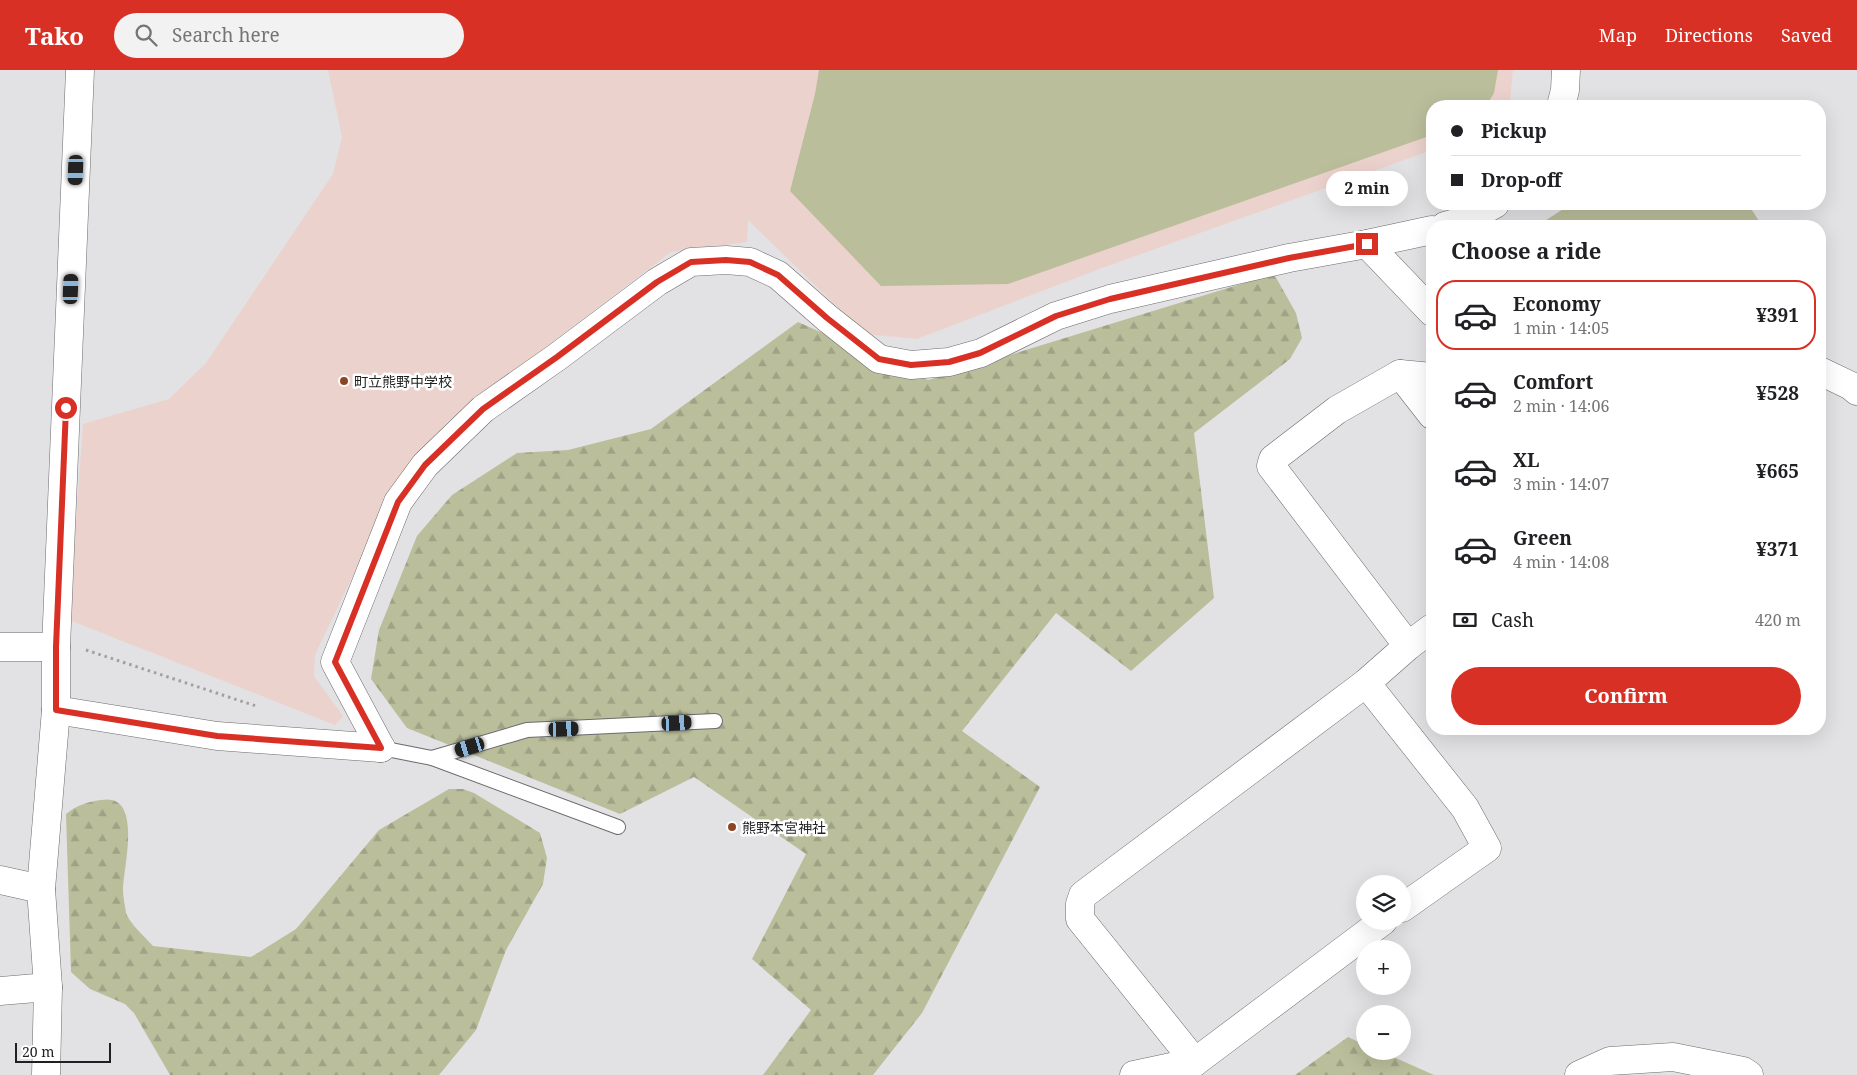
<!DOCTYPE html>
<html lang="en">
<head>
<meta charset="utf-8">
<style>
  body { margin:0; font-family:"Noto Serif","Noto Sans JP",serif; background:#f2f2f2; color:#202124; height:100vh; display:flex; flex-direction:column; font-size:19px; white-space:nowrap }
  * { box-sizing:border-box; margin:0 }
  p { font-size:16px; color:#757577 }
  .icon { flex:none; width:28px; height:28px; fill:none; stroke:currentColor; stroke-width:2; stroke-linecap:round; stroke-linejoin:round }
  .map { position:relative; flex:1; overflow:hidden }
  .side { position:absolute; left:1426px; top:150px; width:400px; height:515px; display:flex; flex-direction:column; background:#fff; border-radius:20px; box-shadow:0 5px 20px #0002 }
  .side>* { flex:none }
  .top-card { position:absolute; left:1426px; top:30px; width:400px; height:110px; border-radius:20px; box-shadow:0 5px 20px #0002; display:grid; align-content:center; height:110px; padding:0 25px; background:#fff }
  .tools { position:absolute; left:1356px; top:805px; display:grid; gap:10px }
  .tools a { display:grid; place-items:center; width:55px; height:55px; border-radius:50%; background:#fff; box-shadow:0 5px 20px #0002; font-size:25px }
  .scale { position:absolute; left:15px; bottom:12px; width:96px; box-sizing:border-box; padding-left:5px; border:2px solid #1f2020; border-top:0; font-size:14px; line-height:18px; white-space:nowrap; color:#1f2020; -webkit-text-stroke:4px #fff; paint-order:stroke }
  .end { position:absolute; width:22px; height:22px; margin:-11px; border:6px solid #d93025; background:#fff; box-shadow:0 0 0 2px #fff }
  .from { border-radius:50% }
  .bubble { position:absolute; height:35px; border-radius:18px; background:#fff; box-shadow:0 5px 20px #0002; font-size:16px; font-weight:700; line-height:35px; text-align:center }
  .car { position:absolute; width:15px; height:30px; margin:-15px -8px; border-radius:6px; box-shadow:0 0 4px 1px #0007; background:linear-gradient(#222 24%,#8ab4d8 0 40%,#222 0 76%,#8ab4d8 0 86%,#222 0) }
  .top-card b { display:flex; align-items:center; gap:18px; height:48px; font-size:19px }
  .top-card b+b { border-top:1px solid #e0e0e0 }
  .top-card i { width:12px; height:12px; background:#202124 }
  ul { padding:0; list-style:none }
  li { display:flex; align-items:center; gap:15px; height:70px; margin:0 10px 8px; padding:0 15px; border:2px solid transparent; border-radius:20px }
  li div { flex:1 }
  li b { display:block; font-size:19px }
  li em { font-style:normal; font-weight:700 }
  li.selected { border-color:#d93025 }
  li>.icon { width:45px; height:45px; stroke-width:1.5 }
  h2 { padding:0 25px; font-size:22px; line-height:60px }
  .pay { display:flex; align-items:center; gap:12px; height:55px; padding:0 25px; font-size:19px }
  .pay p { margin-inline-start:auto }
  .primary-button { display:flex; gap:10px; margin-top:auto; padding:10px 25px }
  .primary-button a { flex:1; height:58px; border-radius:30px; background:#d93025; color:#fff; font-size:20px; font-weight:700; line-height:58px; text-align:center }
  header { display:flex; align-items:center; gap:30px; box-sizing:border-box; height:70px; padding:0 25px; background:#d93025; color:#fff }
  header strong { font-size:24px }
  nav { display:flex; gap:28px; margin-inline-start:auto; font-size:18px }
  .search { width:350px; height:45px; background:#f2f2f2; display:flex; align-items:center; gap:12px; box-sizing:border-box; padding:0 18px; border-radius:28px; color:#757577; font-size:19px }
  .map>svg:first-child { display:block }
</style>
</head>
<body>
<header>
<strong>Tako</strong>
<div class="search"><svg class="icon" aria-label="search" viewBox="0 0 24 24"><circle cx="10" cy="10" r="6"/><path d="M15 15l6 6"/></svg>Search here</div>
<nav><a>Map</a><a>Directions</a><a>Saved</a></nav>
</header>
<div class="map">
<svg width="1857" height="1005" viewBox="0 0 1857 1005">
  <defs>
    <pattern id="forest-firs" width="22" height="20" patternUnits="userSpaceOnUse" patternTransform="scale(1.25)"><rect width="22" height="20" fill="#babe9b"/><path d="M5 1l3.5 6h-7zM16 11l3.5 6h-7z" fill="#9fa385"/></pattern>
  </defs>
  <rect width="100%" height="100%" fill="#e2e2e4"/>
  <polygon fill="#ecd2cc" points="328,0 1513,0 1510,32 1507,36 1432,36 1432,80 1102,198 917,269 865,264 748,150 747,172 671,182 447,352 389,430 315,585 314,606 343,646 335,655 69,550 83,354 169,329 206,293 333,104 342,67"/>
  <g fill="url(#forest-firs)">
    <polygon points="1274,204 1296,243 1302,268 1290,289 1194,363 1214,528 1131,601 1056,543 962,661 1040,717 922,943 873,1005 763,1005 811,940 752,889 806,784 694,707 620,744 407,658 371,609 379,560 417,466 452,425 517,383 568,380 651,359 798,252 928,310"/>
    <path d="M449,719H463L474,723L540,763L547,788L543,814L506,880L476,960L439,1005H170L134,943L125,934L90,919L71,902L66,744C77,735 87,732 101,730C144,722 123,798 123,820C123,827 125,836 126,843C130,854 145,867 153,876L251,887L296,859L379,760Z"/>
    <polygon points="1348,967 1365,975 1365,981 1380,981 1434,1005 1295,1005"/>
  </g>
  <g fill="#babe9b">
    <polygon points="819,0 1498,0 1494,23 1486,36 1432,36 1432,65 1008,214 881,216 790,121 815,24"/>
    <polygon points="1571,134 1748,134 1759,151 1752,156 1537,156"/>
  </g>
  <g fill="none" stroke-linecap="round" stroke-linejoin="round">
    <defs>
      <g id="lane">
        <polyline points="381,678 432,688 527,660 715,651"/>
        <polyline points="432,688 618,757"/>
      </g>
      <g id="street">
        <polyline points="1561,36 1565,20 1566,0"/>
        <polyline points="1445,156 1466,150 1495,134"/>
        <polyline points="1367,174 1432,242"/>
        <polyline points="1820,301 1851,316 1857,321"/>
        <polyline points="1400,304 1432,307"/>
        <polyline points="1432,345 1400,304 1337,340 1273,389 1271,396 1408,576 1432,558"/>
        <polyline points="0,577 56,577"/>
        <polyline points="1366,613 1465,738 1487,778 1402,838"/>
        <polyline points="56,640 217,666 381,678"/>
        <polyline points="381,678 335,592 398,432 425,395 483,339 557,287 657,212 691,192 726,190 750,192 778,205 827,248 879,289 911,295 949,292 981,283 1056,246 1110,229 1289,188 1367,174 1432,160"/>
        <polyline points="0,810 41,819"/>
        <polyline points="0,921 48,917"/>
        <polyline points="1195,992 1080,849 1080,834 1083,825 1366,613 1408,576"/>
        <polyline points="46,1005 48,917 41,819 56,640 56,577 80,0"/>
        <polyline points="1134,1005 1195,992 1383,851"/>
        <polyline points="1579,1005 1610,991 1673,987 1743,1001 1749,1005"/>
      </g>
    </defs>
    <use href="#lane" stroke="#6b6b6d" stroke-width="16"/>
    <use href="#street" stroke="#6b6b6d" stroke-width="29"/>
    <polyline stroke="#a0a0a2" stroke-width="3" stroke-dasharray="2.5 4" stroke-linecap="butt" points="86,580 256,636"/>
    <use href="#lane" stroke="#fff" stroke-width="14"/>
    <use href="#street" stroke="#fff" stroke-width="28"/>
  </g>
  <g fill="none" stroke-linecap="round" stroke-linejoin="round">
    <polyline stroke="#d93025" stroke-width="6" points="66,338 56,577 56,640 217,666 381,678 335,592 398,432 425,395 483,339 557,287 657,212 691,192 726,190 750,192 778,205 827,248 879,289 911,295 949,292 980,283 1056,246 1110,229 1289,188 1367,174"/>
  </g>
  <g fill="#8d4623" stroke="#fff" stroke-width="2">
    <circle cx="344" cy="311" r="5"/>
    <circle cx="732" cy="757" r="5"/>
  </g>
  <g text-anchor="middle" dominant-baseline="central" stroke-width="5" stroke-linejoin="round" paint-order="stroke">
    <g font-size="14" fill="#1f2020" stroke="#fff" text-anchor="start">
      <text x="354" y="311">町立熊野中学校</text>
      <text x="742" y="757">熊野本宮神社</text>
    </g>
  </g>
</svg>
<div class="tools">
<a><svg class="icon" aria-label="layers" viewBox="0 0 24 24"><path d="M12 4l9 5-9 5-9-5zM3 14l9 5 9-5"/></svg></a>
<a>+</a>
<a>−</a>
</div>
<div class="scale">20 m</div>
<i class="end from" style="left:66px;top:338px"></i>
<i class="end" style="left:1367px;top:174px"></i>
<div class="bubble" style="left:1326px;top:101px;width:82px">2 min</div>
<i class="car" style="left:76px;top:100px;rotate:182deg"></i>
<i class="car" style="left:71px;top:219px;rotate:2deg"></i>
<i class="car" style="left:677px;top:653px;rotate:87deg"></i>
<i class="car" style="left:564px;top:659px;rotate:88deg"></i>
<i class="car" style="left:470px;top:677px;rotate:253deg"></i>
<div class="top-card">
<b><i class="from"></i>Pickup</b>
<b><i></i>Drop-off</b>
</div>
<section class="side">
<h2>Choose a ride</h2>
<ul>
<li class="selected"><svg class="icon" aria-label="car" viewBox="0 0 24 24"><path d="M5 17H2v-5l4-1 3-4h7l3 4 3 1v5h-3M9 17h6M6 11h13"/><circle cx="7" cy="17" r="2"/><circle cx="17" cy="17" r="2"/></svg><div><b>Economy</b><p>1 min · 14:05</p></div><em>¥391</em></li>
<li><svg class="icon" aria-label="car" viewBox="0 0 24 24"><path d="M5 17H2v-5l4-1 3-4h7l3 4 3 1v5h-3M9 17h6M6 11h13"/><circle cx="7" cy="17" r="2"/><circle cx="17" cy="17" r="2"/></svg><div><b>Comfort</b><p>2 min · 14:06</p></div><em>¥528</em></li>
<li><svg class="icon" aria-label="car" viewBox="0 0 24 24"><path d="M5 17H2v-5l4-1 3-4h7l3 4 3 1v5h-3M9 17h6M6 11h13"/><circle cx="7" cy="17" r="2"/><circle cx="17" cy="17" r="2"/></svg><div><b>XL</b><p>3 min · 14:07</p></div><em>¥665</em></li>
<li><svg class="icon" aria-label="car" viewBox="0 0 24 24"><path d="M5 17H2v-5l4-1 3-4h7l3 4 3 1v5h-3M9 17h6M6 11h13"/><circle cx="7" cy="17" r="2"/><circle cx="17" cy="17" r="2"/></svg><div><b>Green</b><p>4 min · 14:08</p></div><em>¥371</em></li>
</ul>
<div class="pay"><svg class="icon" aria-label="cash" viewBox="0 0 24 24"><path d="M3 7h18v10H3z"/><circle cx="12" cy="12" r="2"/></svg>Cash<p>420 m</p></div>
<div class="primary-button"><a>Confirm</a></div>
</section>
</div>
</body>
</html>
